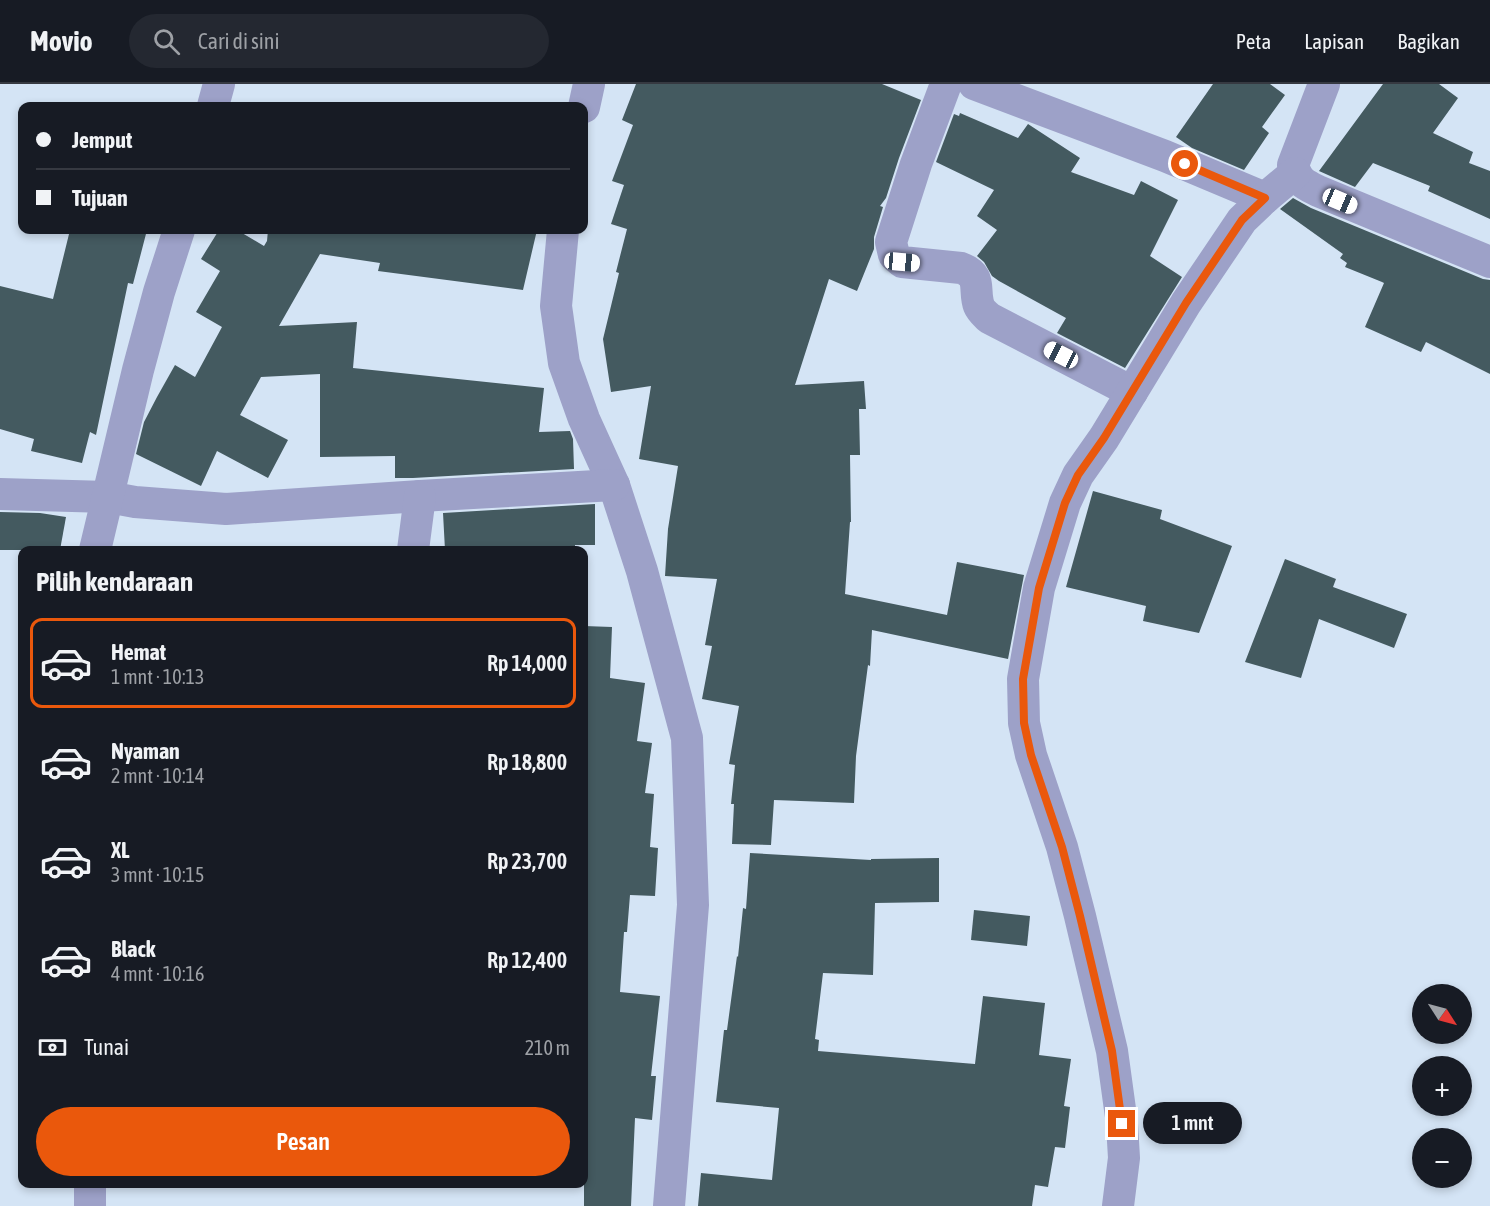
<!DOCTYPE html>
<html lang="id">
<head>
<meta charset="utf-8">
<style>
  body { margin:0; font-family:"Asap Condensed",sans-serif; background:#242831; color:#f1f3f6; height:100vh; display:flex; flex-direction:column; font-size:22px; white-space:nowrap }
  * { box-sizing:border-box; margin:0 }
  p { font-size:20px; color:#9ea1a6 }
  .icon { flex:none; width:33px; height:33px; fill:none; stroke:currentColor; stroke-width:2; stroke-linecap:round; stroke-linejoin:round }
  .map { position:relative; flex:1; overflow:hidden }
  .side { position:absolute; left:18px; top:462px; width:570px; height:642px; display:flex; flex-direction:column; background:#171b24; border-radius:12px; box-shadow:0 3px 9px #0003 }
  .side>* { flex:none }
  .hud { position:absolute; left:18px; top:18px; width:570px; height:132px; border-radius:12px; box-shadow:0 3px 9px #0003; display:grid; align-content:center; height:132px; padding:0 18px; background:#171b24 }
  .needle { width:39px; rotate:126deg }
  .controls { position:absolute; left:1412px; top:900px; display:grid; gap:12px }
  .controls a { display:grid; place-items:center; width:60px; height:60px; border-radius:50%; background:#171b24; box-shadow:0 3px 9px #0003; font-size:30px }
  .end { position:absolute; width:27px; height:27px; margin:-14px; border:8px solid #ea580c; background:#fff; box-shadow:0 0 0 3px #fff }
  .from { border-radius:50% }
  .bubble { position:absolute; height:42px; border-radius:21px; background:#171b24; box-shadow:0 3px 9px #0003; font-size:20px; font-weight:600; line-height:42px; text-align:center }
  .car { position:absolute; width:18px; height:36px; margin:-18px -9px; border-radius:8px; box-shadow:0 0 4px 2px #0007; background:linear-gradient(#fff 24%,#345 0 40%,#fff 0 76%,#345 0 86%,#fff 0) }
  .hud b { display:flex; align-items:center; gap:21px; height:57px; font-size:22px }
  .hud b+b { border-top:2px solid #363941 }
  .hud i { width:15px; height:15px; background:#f1f3f6 }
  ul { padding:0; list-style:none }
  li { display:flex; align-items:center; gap:18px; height:90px; margin:0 12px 9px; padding:0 6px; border:3px solid transparent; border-radius:12px }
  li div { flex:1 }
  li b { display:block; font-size:22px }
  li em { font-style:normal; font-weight:600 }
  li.active { border-color:#ea580c }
  li>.icon { width:54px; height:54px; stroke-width:1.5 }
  h2 { padding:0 18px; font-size:27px; line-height:72px }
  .pay { display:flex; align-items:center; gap:15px; height:66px; padding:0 18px; font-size:22px }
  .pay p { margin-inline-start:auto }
  .cta { display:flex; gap:12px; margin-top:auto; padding:12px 18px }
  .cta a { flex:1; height:69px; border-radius:36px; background:#ea580c; color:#fff; font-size:24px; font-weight:600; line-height:69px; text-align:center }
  header { display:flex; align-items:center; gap:36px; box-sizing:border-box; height:84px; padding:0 30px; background:#171b24; border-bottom:2px solid #363941 }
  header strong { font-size:28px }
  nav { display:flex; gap:33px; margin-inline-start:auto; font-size:21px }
  .search { width:420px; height:54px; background:#242831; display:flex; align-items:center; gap:15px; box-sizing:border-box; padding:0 21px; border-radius:33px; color:#9ea1a6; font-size:22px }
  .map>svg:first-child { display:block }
</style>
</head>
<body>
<header>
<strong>Movio</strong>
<div class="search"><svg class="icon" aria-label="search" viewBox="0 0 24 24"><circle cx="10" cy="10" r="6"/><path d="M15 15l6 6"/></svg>Cari di sini</div>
<nav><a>Peta</a><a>Lapisan</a><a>Bagikan</a></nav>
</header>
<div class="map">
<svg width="1490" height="1122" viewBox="0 0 1490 1122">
  <rect width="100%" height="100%" fill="#d4e4f5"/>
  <g fill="#445a60">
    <polygon points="636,0 882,0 921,16 899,74 886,114 880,122 883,123 874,153 874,165 857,207 829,195 795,301 864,297 866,325 859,325 860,371 850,371 851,438 850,438 845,510 947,531 957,478 1024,491 1008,575 872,546 870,582 868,581 856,672 854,719 774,716 771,761 732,760 734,720 731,720 735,681 729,680 739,622 702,615 712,562 705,561 717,495 665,492 668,445 678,382 639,375 651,302 611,308 603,255 619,189 616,188 627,145 611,140 624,101 612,97 633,41 622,36"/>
    <polygon points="1213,0 1270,0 1285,11 1262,43 1269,49 1244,86 1192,64 1176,53"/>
    <polygon points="1383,0 1439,0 1458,14 1433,49 1473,68 1469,79 1490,87 1490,135 1428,107 1430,102 1373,79 1355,103 1319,87"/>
    <polygon points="960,29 1018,54 1028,40 1080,74 1071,88 1134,111 1141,97 1178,116 1150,172 1182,193 1125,284 1057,249 1066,234 999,197 992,192 984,178 977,172 997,146 977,132 994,106 936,78 954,30 959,32"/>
    <polygon points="1293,114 1311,124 1483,195 1490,196 1490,290 1426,258 1421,268 1365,243 1384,199 1382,198 1345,183 1347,179 1340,174 1343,170 1280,125"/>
    <polygon points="70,146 147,146 133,200 128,199 96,351 90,348 82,379 31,367 34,355 0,345 0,202 53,215"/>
    <polygon points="219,146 237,146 264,162 267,157 268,146 537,146 523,206 378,187 380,179 320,170 279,242 357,238 353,284 544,304 539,348 570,347 573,355 574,385 413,394 395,394 395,372 320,373 320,290 261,293 240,331 288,356 268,394 217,367 201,402 136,370 144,338 157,313 175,281 195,293 222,243 196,228 220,187 201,175"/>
    <polygon points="1093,407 1162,426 1160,435 1232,462 1199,549 1143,537 1146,522 1066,503"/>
    <polygon points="595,420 595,461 575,461 575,466 445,466 443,429"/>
    <polygon points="0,428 40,429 66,433 60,466 0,466"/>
    <polygon points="1285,475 1336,495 1333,503 1407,530 1394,564 1319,535 1301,594 1245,578"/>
    <polygon points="584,542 612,543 610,594 645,599 637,657 652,659 645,709 654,710 650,763 658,764 655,812 630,811 627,848 624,848 620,908 660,912 651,992 656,992 652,1036 635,1034 631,1122 584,1122 584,789 587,734 584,734"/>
    <polygon points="750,769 871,776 871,775 939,774 939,818 875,819 873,891 823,889 815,955 819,956 818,967 975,980 983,912 1045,919 1039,971 1071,975 1064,1022 1070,1023 1065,1064 1055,1063 1048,1103 1035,1101 1032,1122 698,1122 701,1089 772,1096 779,1024 716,1018 724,946 727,946 737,872 738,873 743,824 746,825"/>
    <polygon points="974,826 1030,832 1027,862 971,856"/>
  </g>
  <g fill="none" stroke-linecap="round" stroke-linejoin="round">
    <g stroke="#9da1c8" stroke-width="32">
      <path d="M946,0L916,80L891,158L894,171L902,178L961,184C983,192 973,206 979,222C981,227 986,231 989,234L1132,308"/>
      <polyline points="974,0 1165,72 1265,114"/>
      <path d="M1324,0L1293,81C1297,97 1304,100 1318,107L1490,178"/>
      <polyline points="213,22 219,0"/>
      <polyline points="584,23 589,0"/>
      <polyline points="563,146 556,222 564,279 584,335 614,401 642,487 687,654 693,821 669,1122"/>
      <polyline points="0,410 108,413 135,418 226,425 420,412 614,401"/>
      <polyline points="95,466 138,286 159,208 179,146"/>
      <polyline points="413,466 420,412"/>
      <polyline points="90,1122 90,1100"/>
      <polyline points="1118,1122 1124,1074 1122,1040 1112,967 1080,832 1062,763 1031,671 1024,639 1023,595 1039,504 1065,419 1078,391 1104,354 1186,219 1242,136 1265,114 1295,89"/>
    </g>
  </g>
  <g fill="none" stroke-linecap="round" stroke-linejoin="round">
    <polyline stroke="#ea580c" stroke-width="8" points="1122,1040 1112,967 1080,832 1062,763 1031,671 1024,639 1023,595 1039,504 1065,419 1078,391 1104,354 1186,219 1242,136 1265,114 1185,80"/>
  </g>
</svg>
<div class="controls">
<a><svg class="needle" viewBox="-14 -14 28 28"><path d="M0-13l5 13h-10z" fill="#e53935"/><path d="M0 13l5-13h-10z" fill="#9ea1a6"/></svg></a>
<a>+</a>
<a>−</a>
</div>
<i class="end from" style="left:1185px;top:80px"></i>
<i class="end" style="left:1122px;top:1040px"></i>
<div class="bubble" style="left:1143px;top:1018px;width:99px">1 mnt</div>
<i class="car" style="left:1340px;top:117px;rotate:113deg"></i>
<i class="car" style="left:902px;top:178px;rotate:95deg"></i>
<i class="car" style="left:1061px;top:271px;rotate:297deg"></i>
<div class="hud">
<b><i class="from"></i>Jemput</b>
<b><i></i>Tujuan</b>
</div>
<section class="side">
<h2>Pilih kendaraan</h2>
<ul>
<li class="active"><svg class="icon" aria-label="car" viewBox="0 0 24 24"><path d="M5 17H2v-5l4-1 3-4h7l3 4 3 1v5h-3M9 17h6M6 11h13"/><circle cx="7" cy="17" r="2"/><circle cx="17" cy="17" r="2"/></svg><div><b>Hemat</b><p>1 mnt · 10:13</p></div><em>Rp 14,000</em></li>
<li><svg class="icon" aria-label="car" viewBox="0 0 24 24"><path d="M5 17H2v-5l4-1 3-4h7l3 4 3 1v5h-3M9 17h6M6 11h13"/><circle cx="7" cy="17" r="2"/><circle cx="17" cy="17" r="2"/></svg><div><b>Nyaman</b><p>2 mnt · 10:14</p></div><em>Rp 18,800</em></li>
<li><svg class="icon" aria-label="car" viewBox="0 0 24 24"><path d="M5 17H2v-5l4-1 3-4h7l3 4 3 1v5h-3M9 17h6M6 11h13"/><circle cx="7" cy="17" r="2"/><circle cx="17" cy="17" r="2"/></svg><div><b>XL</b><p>3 mnt · 10:15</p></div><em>Rp 23,700</em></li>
<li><svg class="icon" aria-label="car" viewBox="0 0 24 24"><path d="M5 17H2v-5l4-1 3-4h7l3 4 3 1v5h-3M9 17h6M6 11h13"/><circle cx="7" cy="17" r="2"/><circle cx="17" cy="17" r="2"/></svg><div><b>Black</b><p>4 mnt · 10:16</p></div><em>Rp 12,400</em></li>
</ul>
<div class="pay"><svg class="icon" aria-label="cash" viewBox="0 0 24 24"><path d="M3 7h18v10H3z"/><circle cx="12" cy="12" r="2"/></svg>Tunai<p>210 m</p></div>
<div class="cta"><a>Pesan</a></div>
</section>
</div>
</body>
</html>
